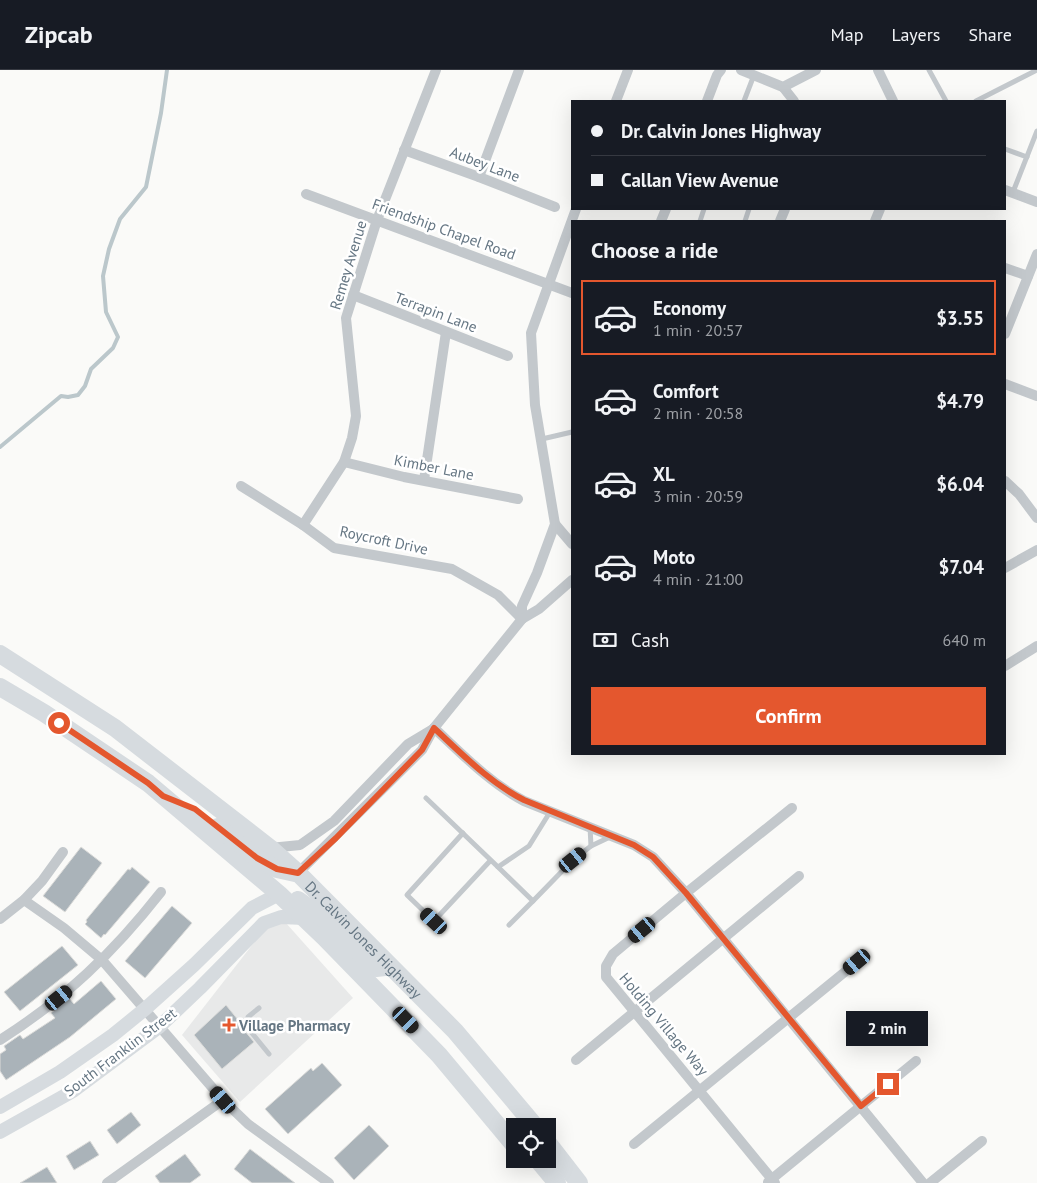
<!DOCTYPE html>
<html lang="en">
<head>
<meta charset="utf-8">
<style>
  body { margin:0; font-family:"PT Sans",sans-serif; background:#20242c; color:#f1f3f6; height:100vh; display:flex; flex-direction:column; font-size:19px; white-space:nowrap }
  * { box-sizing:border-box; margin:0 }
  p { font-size:16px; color:#9ea1a6 }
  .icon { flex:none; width:28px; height:28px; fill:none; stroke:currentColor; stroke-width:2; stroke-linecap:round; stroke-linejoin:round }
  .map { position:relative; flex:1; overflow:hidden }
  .panel { position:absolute; left:571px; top:150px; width:435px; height:535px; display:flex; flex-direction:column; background:#171b24; border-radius:0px; box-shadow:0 5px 20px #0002 }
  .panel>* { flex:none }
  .hud { position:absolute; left:571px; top:30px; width:435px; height:110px; border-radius:0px; box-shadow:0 5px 20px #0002; display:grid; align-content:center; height:110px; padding:0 20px; background:#171b24 }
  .controls { position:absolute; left:506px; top:1048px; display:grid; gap:10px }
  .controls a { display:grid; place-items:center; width:50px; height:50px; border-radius:0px; background:#171b24; box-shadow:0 5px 20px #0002; font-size:25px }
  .end { position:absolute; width:22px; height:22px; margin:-11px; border:6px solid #e4572e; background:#fff; box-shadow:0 0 0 2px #fff }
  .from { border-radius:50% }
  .bubble { position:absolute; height:35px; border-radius:0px; background:#171b24; box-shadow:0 5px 20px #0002; font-size:16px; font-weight:700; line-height:35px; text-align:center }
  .car { position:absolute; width:15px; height:30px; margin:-15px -8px; border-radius:6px; box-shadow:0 0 4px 1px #0007; background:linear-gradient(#222 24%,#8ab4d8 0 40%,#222 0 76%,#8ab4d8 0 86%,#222 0) }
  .hud b { display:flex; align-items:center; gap:18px; height:48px; font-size:19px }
  .hud b+b { border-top:1px solid #363941 }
  .hud i { width:12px; height:12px; background:#f1f3f6 }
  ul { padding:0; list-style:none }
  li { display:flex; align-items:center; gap:15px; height:75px; margin:0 10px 8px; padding:0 10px; border:2px solid transparent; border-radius:0px }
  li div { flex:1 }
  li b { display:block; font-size:19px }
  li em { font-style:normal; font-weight:700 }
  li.current { border-color:#e4572e }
  li>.icon { width:45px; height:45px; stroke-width:1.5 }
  h2 { padding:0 20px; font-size:22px; line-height:60px }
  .pay { display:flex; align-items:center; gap:12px; height:55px; padding:0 20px; font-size:19px }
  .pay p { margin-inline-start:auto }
  .action { display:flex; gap:10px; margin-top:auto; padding:10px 20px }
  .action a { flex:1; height:58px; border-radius:0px; background:#e4572e; color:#fff; font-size:20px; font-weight:700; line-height:58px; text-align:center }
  header { display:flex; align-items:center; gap:30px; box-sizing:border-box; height:70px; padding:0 25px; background:#171b24; border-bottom:1px solid #363941 }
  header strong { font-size:24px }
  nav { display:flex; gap:28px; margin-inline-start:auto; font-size:18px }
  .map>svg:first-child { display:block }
</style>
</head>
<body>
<header>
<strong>Zipcab</strong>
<nav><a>Map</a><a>Layers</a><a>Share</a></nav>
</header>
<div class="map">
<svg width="1037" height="1113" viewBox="0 0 1037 1113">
  <rect width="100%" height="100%" fill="#fafaf8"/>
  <polygon fill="#e8e9e9" points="277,843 353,928 240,1032 182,965"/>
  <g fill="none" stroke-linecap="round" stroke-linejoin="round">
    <polyline stroke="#bbc7cb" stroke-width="4" points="0,377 61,326 68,327 78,325 85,316 91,299 113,278 118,267 106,242 103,206 109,179 120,149 146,117 161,43 167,0"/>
  </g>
  <g fill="#aab3b9" stroke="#dcdcda">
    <polygon points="81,777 102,793 65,842 43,826"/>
    <polygon points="132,797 150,812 105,865 104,864 101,868 85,854 87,852 86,850 128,799 130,800"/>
    <polygon points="172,836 192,853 145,908 125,891"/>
    <polygon points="62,876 78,895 20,941 4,922"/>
    <polygon points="101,911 116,929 70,967 6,1010 0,1001 0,984 6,980 4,976 20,965 23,969 55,948 51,943 69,928 74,934"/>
    <polygon points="226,935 243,956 244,960 254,972 222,999 194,965"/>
    <polygon points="322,993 342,1015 288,1064 265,1039 311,998 313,1001"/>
    <polygon points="131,1042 141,1055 117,1074 107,1060"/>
    <polygon points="369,1055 389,1076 354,1110 334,1088"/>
    <polygon points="90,1071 99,1085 74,1100 66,1086"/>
    <polygon points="250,1079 295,1113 252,1113 234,1099"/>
    <polygon points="185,1084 201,1105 190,1113 160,1113 155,1106"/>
    <polygon points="47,1097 57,1113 20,1113"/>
  </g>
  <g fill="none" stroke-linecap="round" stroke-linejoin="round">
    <g stroke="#c3c8cc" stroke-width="5">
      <polyline points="929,0 946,31"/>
      <polyline points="744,31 754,5"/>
      <polyline points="976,31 1037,0"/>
      <polyline points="1005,79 1027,87"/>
      <polyline points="1013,122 1037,61"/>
      <polyline points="700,151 704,139"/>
      <polyline points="745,151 749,139"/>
      <polyline points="542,369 572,362"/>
      <polyline points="426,728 498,797 529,776 550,742"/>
      <polyline points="590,757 591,776"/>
      <polyline points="463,763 407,825 434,851 490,791"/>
      <polyline points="498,797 533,831 509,855"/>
      <polyline points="533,831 573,790 591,776 610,767"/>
      <polyline points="259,938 248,947 247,957 269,984"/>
    </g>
    <g stroke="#c3c8cc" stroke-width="10">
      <polyline points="741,0 783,17 816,0"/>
      <polyline points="878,0 893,31"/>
      <polyline points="783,17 794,31"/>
      <polyline points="616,31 628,0"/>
      <polyline points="707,31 717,5 721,0"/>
      <polyline points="404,80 479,107 555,137"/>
      <polyline points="479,107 519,0"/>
      <polyline points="1005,120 1037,132"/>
      <polyline points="306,124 572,223"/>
      <polyline points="661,151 666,139"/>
      <polyline points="780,151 785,139"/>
      <polyline points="875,151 880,139"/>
      <polyline points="1005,198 1028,206"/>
      <polyline points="353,225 508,286"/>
      <polyline points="1005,264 1037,184"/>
      <polyline points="1005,314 1037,326"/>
      <polyline points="344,392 404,407 518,429"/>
      <polyline points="424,410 446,262"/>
      <polyline points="1005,411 1019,424 1037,448"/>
      <polyline points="241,416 303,455 334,478 452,499 498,525 522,549"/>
      <polyline points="555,454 572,474"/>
      <polyline points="303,455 344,392 352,368 356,346 346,248 377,150 436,0"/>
      <polyline points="1005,498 1037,480"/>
      <polyline points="522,549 522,536 537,503 555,454 535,335 531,263 576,139"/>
      <polyline points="1005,596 1037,576"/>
      <path d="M434,658C462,684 490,713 524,731L634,775L653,787L686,823L923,1113"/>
      <polyline points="270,778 300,775 334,751 408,674 433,659"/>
      <polyline points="298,803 422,680 434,658 522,549 539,539 572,510"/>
      <polyline points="24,830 64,858 102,890 223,1030 248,1054 329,1113"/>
      <polyline points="0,849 24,830 42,811 63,782"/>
      <path d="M0,970C66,928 113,883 161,822"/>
      <polyline points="576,990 799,806"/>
      <polyline points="634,1074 857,892"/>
      <polyline points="768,1112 916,991"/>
      <polyline points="107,1113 223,1030"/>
      <polyline points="775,1113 606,907 606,896 613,884 686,823 792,738"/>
      <polyline points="930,1113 982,1071"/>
    </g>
    <g stroke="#d6dbdf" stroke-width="14">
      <polyline points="0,1037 60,1002 113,965 145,939 194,895 252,838 279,824"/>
      <polyline points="0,1062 73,1021 159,957 200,918 264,853 281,847 304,848"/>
    </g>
    <g stroke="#d6dbdf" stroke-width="18">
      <path id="s1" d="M0,584L115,658L270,778L298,803L455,961L535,1056"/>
      <polyline points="0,617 44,643 148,713 279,824 324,867 439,985 515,1076"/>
      <polyline points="218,757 257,788 277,799 295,803"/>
      <polyline points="298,830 324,849 376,898 385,897"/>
      <polyline points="548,1073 579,1113"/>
      <polyline points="537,1089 557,1113"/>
    </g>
  </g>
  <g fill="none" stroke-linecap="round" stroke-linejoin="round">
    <path stroke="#e4572e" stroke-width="6" d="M59,653L148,713L163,726L195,739L257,788L277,799L298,803L336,768L422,680L434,658C462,684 490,713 524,730L634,775L653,787L686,823L861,1036L888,1014"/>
  </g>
  <path fill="#e4572e" stroke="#fff" stroke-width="2" d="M226.5 947.5h5v5h5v5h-5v5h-5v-5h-5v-5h5z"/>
  <g text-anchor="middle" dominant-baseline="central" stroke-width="5" stroke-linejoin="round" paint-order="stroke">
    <g font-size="15" fill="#657683" stroke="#fff">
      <text transform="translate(485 94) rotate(21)">Aubey Lane</text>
      <text transform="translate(444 159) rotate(20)">Friendship Chapel Road</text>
      <text transform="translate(348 195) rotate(-73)">Remey Avenue</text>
      <text transform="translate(436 242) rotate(21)">Terrapin Lane</text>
      <text transform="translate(434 397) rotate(11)">Kimber Lane</text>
      <text transform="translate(384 470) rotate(12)">Roycroft Drive</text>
      <text stroke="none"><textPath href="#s1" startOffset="464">Dr. Calvin Jones Highway</textPath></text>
      <text transform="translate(664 954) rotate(50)">Holding Village Way</text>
      <text transform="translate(120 982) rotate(-37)">South Franklin Street</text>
    </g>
    <g font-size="15" font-weight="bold" fill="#657683" stroke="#fff" text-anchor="start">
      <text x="239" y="955">Village Pharmacy</text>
    </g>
  </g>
</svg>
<div class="controls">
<a><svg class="icon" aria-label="locate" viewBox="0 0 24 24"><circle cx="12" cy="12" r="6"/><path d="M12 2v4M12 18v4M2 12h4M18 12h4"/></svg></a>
</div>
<i class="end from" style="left:59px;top:653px"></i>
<i class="end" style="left:888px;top:1014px"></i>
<div class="bubble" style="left:846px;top:941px;width:82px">2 min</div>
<i class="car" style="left:573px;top:790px;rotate:51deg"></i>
<i class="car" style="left:434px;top:851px;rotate:313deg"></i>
<i class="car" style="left:642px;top:860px;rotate:230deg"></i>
<i class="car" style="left:857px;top:892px;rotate:230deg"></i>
<i class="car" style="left:59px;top:928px;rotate:51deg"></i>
<i class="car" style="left:406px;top:950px;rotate:136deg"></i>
<i class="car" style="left:223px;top:1030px;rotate:319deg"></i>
<div class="hud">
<b><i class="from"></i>Dr. Calvin Jones Highway</b>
<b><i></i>Callan View Avenue</b>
</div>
<section class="panel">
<h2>Choose a ride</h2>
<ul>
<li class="current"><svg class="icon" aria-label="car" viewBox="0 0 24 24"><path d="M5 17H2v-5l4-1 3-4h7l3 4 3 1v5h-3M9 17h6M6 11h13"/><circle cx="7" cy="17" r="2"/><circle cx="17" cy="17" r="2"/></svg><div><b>Economy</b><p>1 min · 20:57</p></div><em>$3.55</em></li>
<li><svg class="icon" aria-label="car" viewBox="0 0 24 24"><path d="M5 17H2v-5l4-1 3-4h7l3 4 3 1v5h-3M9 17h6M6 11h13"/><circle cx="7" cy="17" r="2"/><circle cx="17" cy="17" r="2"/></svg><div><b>Comfort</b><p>2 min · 20:58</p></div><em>$4.79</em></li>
<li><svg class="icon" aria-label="car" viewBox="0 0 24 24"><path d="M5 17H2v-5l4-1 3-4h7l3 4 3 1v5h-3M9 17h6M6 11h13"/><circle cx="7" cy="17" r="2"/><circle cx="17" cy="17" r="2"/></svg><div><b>XL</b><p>3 min · 20:59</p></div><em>$6.04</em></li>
<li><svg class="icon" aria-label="car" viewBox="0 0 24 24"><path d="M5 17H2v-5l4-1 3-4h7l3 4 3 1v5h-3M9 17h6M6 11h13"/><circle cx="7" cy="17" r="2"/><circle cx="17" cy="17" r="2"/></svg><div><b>Moto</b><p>4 min · 21:00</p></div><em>$7.04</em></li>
</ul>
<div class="pay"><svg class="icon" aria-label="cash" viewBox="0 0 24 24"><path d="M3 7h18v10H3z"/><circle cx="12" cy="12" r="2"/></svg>Cash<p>640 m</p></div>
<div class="action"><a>Confirm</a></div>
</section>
</div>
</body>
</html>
